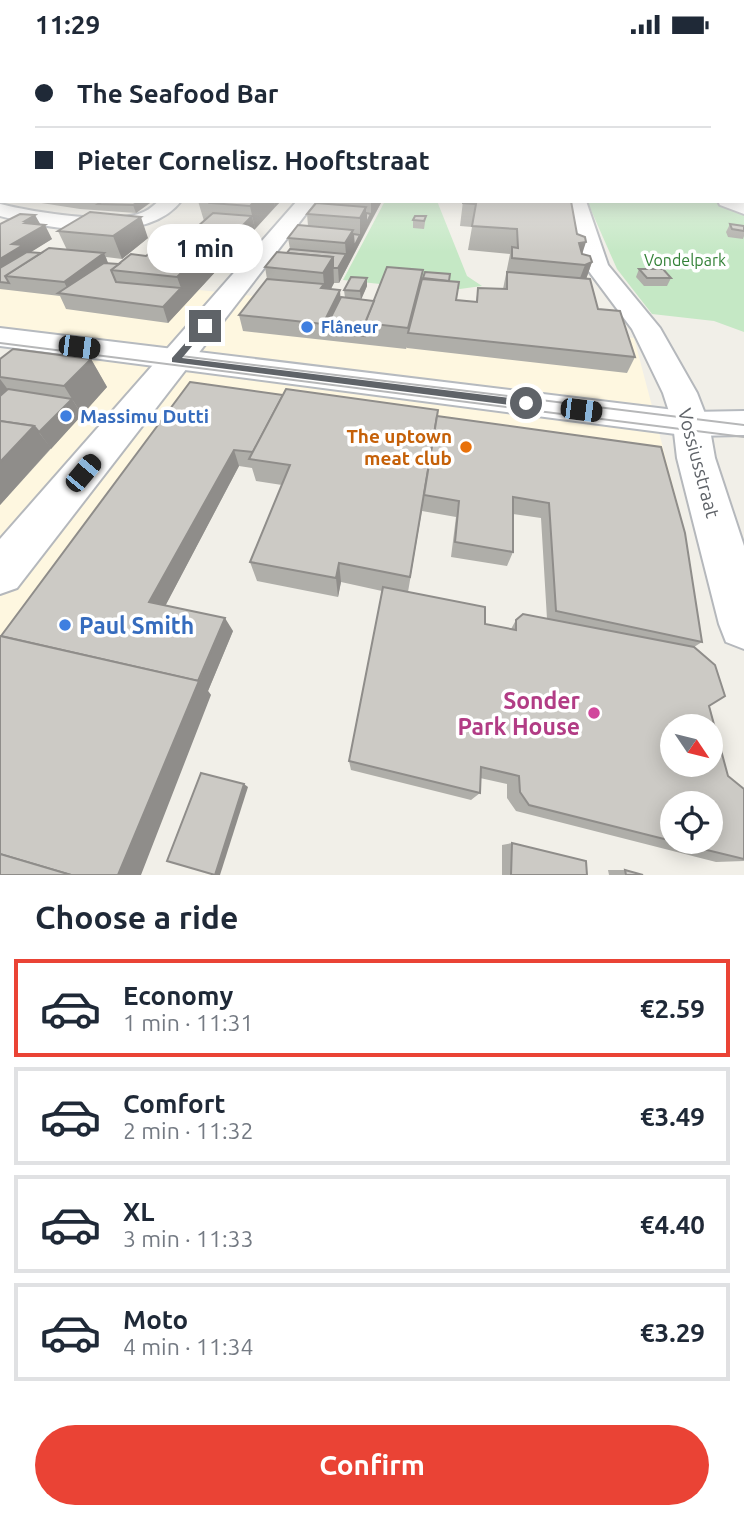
<!DOCTYPE html>
<html lang="en">
<head>
<meta charset="utf-8">
<style>
  body { margin:0; font-family:Ubuntu,sans-serif; background:#f2f2f3; color:#1f2937; height:100vh; display:flex; flex-direction:column; font-size:26px; white-space:nowrap }
  * { box-sizing:border-box; margin:0 }
  p { font-size:23px; color:#747a83 }
  .icon { flex:none; width:38px; height:38px; fill:none; stroke:currentColor; stroke-width:2; stroke-linecap:round; stroke-linejoin:round }
  .map { position:relative; height:826px; overflow:hidden }
  .side { display:flex; flex-direction:column; background:#fff; flex:1 }
  .side>* { flex:none }
  .banner { position:absolute; left:0px; top:0px; width:746px; height:154px; box-shadow:0 4px 18px #0003; display:grid; align-content:center; height:154px; padding:0 35px; background:#fff }
  .needle { width:46px; rotate:125deg }
  .buttons { position:absolute; left:660px; top:665px; display:grid; gap:14px }
  .buttons a { display:grid; place-items:center; width:63px; height:63px; border-radius:50%; background:#fff; box-shadow:0 4px 18px #0003; font-size:35px }
  .end { position:absolute; width:32px; height:32px; margin:-16px; border:9px solid #5f6368; background:#fff; box-shadow:0 0 0 4px #fff }
  .from { border-radius:50% }
  .bubble { position:absolute; height:49px; border-radius:24px; background:#fff; box-shadow:0 4px 18px #0003; font-size:23px; font-weight:700; line-height:49px; text-align:center }
  .car { position:absolute; width:21px; height:42px; margin:-21px -10px; border-radius:9px; box-shadow:0 0 5px 2px #0007; background:linear-gradient(#222 24%,#8ab4d8 0 40%,#222 0 76%,#8ab4d8 0 86%,#222 0) }
  .banner b { display:flex; align-items:center; gap:24px; height:66px; font-size:26px }
  .banner b+b { border-top:2px solid #e0e1e3 }
  .banner i { width:18px; height:18px; background:#1f2937 }
  ul { padding:0; list-style:none }
  li { display:flex; align-items:center; gap:21px; height:98px; margin:0 14px 10px; padding:0 21px; border:4px solid #e0e1e3; border-radius:0px }
  li div { flex:1 }
  li b { display:block; font-size:26px }
  li em { font-style:normal; font-weight:700 }
  li.selected { border-color:#ea4335 }
  li>.icon { width:63px; height:63px; stroke-width:1.5 }
  h2 { padding:0 35px; font-size:32px; line-height:84px }
  .action { display:flex; gap:14px; margin-top:auto; padding:14px 35px }
  .action a { flex:1; height:80px; border-radius:42px; background:#ea4335; color:#fff; font-size:28px; font-weight:700; line-height:80px; text-align:center }
  .status { display:flex; justify-content:space-between; align-items:center; height:49px; padding:0 35px; background:#fff; direction:ltr }
  .status svg { height:19px; fill:currentColor }
  .map>svg:first-child { display:block }
</style>
</head>
<body>
<div class="status"><b>11:29</b><svg viewBox="0 0 49 12"><path d="M0 12V9h3v3zM5 12V6h3v6zM10 12V3h3v9zM15 12V0h3v12zM26 1h20v11H26zM47 4h2v5h-2z"/></svg></div>
<div class="map">
<svg width="744" height="826" viewBox="0 0 744 826">
  <rect width="100%" height="100%" fill="#f1efe8"/>
  <polygon fill="#fef7e0" points="0,219 634,289 680,463 199,388 0,701 0,387 99,292 0,278"/>
  <g fill="#c5e8c5">
    <polygon points="744,88 744,283 714,272 652,265 617,220 587,152 744,152"/>
    <polygon points="385,152 437,152 467,227 482,237 445,242 343,231"/>
  </g>
  <g fill="none" stroke-linecap="round" stroke-linejoin="round">
    <defs>
      <g id="street">
        <path d="M159,152H181C147,197 48,180 0,167V155C33,163 110,176 141,164C148,162 154,156 159,152Z"/>
        <polygon points="297,152 316,152 17,539 0,545 0,490"/>
        <polygon points="568,152 586,152 608,216 660,279 697,344 709,375 715,409 744,497 744,600 726,593 719,575 677,409 673,375 663,344 632,280 585,217"/>
        <polygon points="718,152 744,152 744,165 720,156"/>
      </g>
      <polygon id="secondary" points="0,279 691,363 744,362 744,386 691,387 0,297"/>
    </defs>
    <use href="#street" stroke="#b5b8bc" stroke-width="4"/>
    <use href="#secondary" stroke="#b6babf" stroke-width="4"/>
    <use href="#street" fill="#fff" fill-rule="evenodd"/>
    <use href="#secondary" fill="#fff" fill-rule="evenodd"/>
    <g stroke="#b6b7b8" stroke-width="2">
      <polyline points="0,294 744,388"/>
      <polyline points="181,307 744,376"/>
    </g>
  </g>
  <g fill="#afaea9" fill-rule="evenodd">
    <polygon points="34,152 153,152 136,164 80,160 35,153"/>
    <polygon points="198,152 281,152 168,274 66,260 60,247 0,240 0,175 40,175 52,190 30,203 41,204 67,201 58,182 148,189 122,210 106,208 108,214 119,215 174,198 204,172"/>
    <polygon points="323,152 382,152 339,234 334,234 331,240 341,248 345,249 344,241 367,237 361,250 374,252 423,221 422,230 449,232 456,251 476,253 478,239 503,240 510,205 468,201 472,178 460,177 463,152 571,152 577,185 582,205 592,213 586,230 598,260 635,308 627,324 407,299 407,298 406,300 243,282 239,266 267,230 265,218 287,204 290,200 288,189 308,177 307,165 323,155"/>
    <polygon points="426,167 424,180 413,179 413,171"/>
    <polygon points="730,175 744,177 744,187 743,190 728,188 726,183"/>
    <polygon points="639,220 671,229 667,237 644,237 636,228"/>
    <polygon points="0,309 91,310 107,338 0,456"/>
    <path d="M190,333L661,398L702,593L694,598L728,727L744,740V812L716,813L516,762L507,749V735L480,729V744L471,751L351,721L349,712L382,542L341,533L338,548L257,532L250,513L282,436L256,432L252,419L239,417L165,557L233,582L208,642L211,646L1,587ZM423,455L422,462L456,468L451,508L507,517L513,503V465L541,469L547,570L516,571L511,580L485,575L408,543Z"/>
    <polygon points="512,794 587,826 502,826 502,796"/>
    <polygon points="608,821 625,821 643,826 609,826"/>
  </g>
  <g fill="#8f8d8a">
    <polygon points="140,152 151,152 151,153 136,164 133,156"/>
    <polygon points="255,152 274,152 275,158 255,180 250,157"/>
    <polygon points="274,152 281,152 275,158"/>
    <polygon points="371,152 382,152 371,172"/>
    <polygon points="366,158 366,175 371,165 371,172 339,234 338,219 346,205 345,194 353,181 354,198 360,186 360,169"/>
    <polygon points="35,166 42,178 45,176 52,190 28,205 0,230 0,210 12,195 25,172"/>
    <polygon points="252,167 255,180 168,274 163,258 181,239 177,228 205,201"/>
    <polygon points="141,168 148,189 122,210 113,187"/>
    <polygon points="586,193 579,215 579,194"/>
    <polygon points="104,204 110,219 71,246 64,233"/>
    <polygon points="333,208 334,234 323,255 321,239 324,235 323,224"/>
    <polygon points="592,213 583,239 575,242 585,216"/>
    <polygon points="367,229 367,237 361,251 360,242"/>
    <polygon points="340,241 341,257 324,282 323,275"/>
    <polygon points="91,310 107,338 82,366 64,337"/>
    <polygon points="0,330 12,346 0,352"/>
    <polygon points="72,350 82,366 51,400 39,383"/>
    <polygon points="34,377 51,399 0,456 0,413"/>
    <polygon points="234,401 239,417 160,567 149,553"/>
    <polygon points="339,514 341,533 338,548 336,529"/>
    <polygon points="225,569 233,582 208,642 211,646 141,826 118,826"/>
    <polygon points="244,735 248,738 220,826 215,826"/>
  </g>
  <g fill="#cccac5" stroke="#8f8d8a" stroke-width="2" fill-rule="evenodd">
    <polygon points="0,94 2,95 2,107 0,107"/>
    <polygon points="103,152 140,152 133,156 98,155"/>
    <polygon points="212,152 255,152 250,157 210,154"/>
    <polygon points="463,152 571,152 577,185 585,188 586,193 579,194 582,205 590,207 592,213 585,216 512,209 512,198 518,199 517,180 472,177 476,155 463,154"/>
    <polygon points="316,154 366,158 360,169 307,165"/>
    <polygon points="90,163 141,168 113,187 58,182"/>
    <polygon points="213,164 252,167 208,212 205,201 174,198"/>
    <polygon points="366,164 371,165 366,175"/>
    <polygon points="20,165 35,166 25,172 29,172 25,174 45,176 12,195 23,196 0,210 0,175"/>
    <polygon points="415,167 426,167 424,172 413,171"/>
    <polygon points="730,175 744,177 744,182 732,180"/>
    <polygon points="298,176 353,181 345,194 288,189"/>
    <polygon points="353,185 360,186 354,198"/>
    <polygon points="159,197 205,201 177,228 111,221 131,205 146,207"/>
    <polygon points="49,199 104,204 64,233 5,227"/>
    <polygon points="290,200 346,205 338,219 333,219 333,208 287,204"/>
    <polygon points="27,203 41,204 5,227 9,234 0,233 0,219"/>
    <polygon points="277,203 333,208 323,224 265,218"/>
    <polygon points="104,214 119,215 111,221 116,233 181,239 163,258 58,244"/>
    <polygon points="387,218 423,221 408,279 365,274"/>
    <polygon points="639,220 663,220 671,229 647,229"/>
    <polygon points="425,223 450,225 449,232 423,229"/>
    <polygon points="507,223 590,230 598,260 620,262 635,308 408,284 422,230 459,233 456,251 477,253 478,239 507,240"/>
    <polygon points="351,228 367,229 360,242 344,241"/>
    <polygon points="267,230 324,235 321,239 340,241 323,275 239,266"/>
    <polygon points="341,248 374,252 365,274 365,287 324,282"/>
    <polygon points="13,300 91,310 64,337 0,328 0,310"/>
    <polygon points="190,333 283,346 253,403 234,401 149,553 225,569 198,632 1,587"/>
    <polygon points="8,340 72,350 39,383 34,377 0,372 0,347"/>
    <polygon points="286,340 438,361 410,528 339,514 336,529 250,513 290,416 249,410"/>
    <polygon points="437,367 661,398 685,484 702,593 556,562 549,454 513,448 513,503 455,493 459,452 424,446"/>
    <polygon points="0,372 34,377 0,413"/>
    <path d="M383,538L485,558V575L516,581V571L523,565L694,598L715,616L725,647L709,657L728,727L744,740V810L674,793H710V754H672V792L529,756L520,743L519,727L481,718L480,744L349,712ZM672,677H710V716H672Z"/>
    <polygon points="0,587 199,632 118,826 71,826 0,805"/>
    <polygon points="201,724 244,735 215,826 167,812"/>
    <polygon points="512,794 586,812 587,826 511,826"/>
    <polygon points="0,805 71,826 0,826"/>
    <polygon points="625,821 643,826 626,826"/>
  </g>
  <linearGradient id="sky" x2="0" y2="1"><stop stop-color="#8fc3f1"/><stop offset="0.43" stop-color="#f9f8f5"/><stop offset="1" stop-color="#f9f8f5" stop-opacity="0"/></linearGradient>
  <rect width="744" height="203" fill="url(#sky)"/>
  <polygon fill="#5f6368" points="202,275 209,277 182,309 526,351 531,354 526,358 172,313 172,309"/>
  <g fill="#3f7fe0" stroke="#fff" stroke-width="2.5">
    <circle cx="307" cy="278" r="7"/>
    <circle cx="66" cy="367" r="7"/>
    <circle cx="65" cy="576" r="7"/>
  </g>
  <circle fill="#e8710a" stroke="#fff" stroke-width="2.5" cx="466" cy="398" r="7"/>
  <circle fill="#d1479c" stroke="#fff" stroke-width="2.5" cx="594" cy="664" r="7"/>
  <g text-anchor="middle" dominant-baseline="central" stroke-width="7" stroke-linejoin="round" paint-order="stroke">
    <g font-size="16" fill="#348238" stroke="#fff">
      <text x="685" y="211">Vondelpark</text>
    </g>
    <g font-size="16" font-weight="bold" fill="#366cbe" stroke="#fff" text-anchor="start">
      <text x="321" y="278">Flâneur</text>
    </g>
    <g font-size="19" font-weight="bold" fill="#366cbe" stroke="#fff" text-anchor="start">
      <text x="80" y="367">Massimu Dutti</text>
    </g>
    <g font-size="19" font-weight="bold" fill="#c56008" stroke="#fff" text-anchor="end">
      <text x="452" y="387">The uptown<tspan x="452" dy="22">meat club</tspan></text>
    </g>
    <g font-size="19" fill="#5f6368" stroke="#fff">
      <text transform="translate(699 414) rotate(75)">Vossiusstraat</text>
    </g>
    <g font-size="23" font-weight="bold" fill="#366cbe" stroke="#fff" text-anchor="start">
      <text x="79" y="576">Paul Smith</text>
    </g>
    <g font-size="23" font-weight="bold" fill="#b23c85" stroke="#fff" text-anchor="end">
      <text x="580" y="651">Sonder<tspan x="580" dy="26">Park House</tspan></text>
    </g>
  </g>
</svg>
<div class="buttons">
<a><svg class="needle" viewBox="-14 -14 28 28"><path d="M0-13l5 13h-10z" fill="#e53935"/><path d="M0 13l5-13h-10z" fill="#747a83"/></svg></a>
<a><svg class="icon" aria-label="locate" viewBox="0 0 24 24"><circle cx="12" cy="12" r="6"/><path d="M12 2v4M12 18v4M2 12h4M18 12h4"/></svg></a>
</div>
<i class="end from" style="left:526px;top:354px"></i>
<i class="end" style="left:205px;top:277px"></i>
<div class="bubble" style="left:147px;top:175px;width:116px">1 min</div>
<i class="car" style="left:79px;top:298px;rotate:97deg"></i>
<i class="car" style="left:581px;top:361px;rotate:97deg"></i>
<i class="car" style="left:83px;top:424px;rotate:40deg"></i>
<div class="banner">
<b><i class="from"></i>The Seafood Bar</b>
<b><i></i>Pieter Cornelisz. Hooftstraat</b>
</div>
</div>
<section class="side">
<h2>Choose a ride</h2>
<ul>
<li class="selected"><svg class="icon" aria-label="car" viewBox="0 0 24 24"><path d="M5 17H2v-5l4-1 3-4h7l3 4 3 1v5h-3M9 17h6M6 11h13"/><circle cx="7" cy="17" r="2"/><circle cx="17" cy="17" r="2"/></svg><div><b>Economy</b><p>1 min · 11:31</p></div><em>€2.59</em></li>
<li><svg class="icon" aria-label="car" viewBox="0 0 24 24"><path d="M5 17H2v-5l4-1 3-4h7l3 4 3 1v5h-3M9 17h6M6 11h13"/><circle cx="7" cy="17" r="2"/><circle cx="17" cy="17" r="2"/></svg><div><b>Comfort</b><p>2 min · 11:32</p></div><em>€3.49</em></li>
<li><svg class="icon" aria-label="car" viewBox="0 0 24 24"><path d="M5 17H2v-5l4-1 3-4h7l3 4 3 1v5h-3M9 17h6M6 11h13"/><circle cx="7" cy="17" r="2"/><circle cx="17" cy="17" r="2"/></svg><div><b>XL</b><p>3 min · 11:33</p></div><em>€4.40</em></li>
<li><svg class="icon" aria-label="car" viewBox="0 0 24 24"><path d="M5 17H2v-5l4-1 3-4h7l3 4 3 1v5h-3M9 17h6M6 11h13"/><circle cx="7" cy="17" r="2"/><circle cx="17" cy="17" r="2"/></svg><div><b>Moto</b><p>4 min · 11:34</p></div><em>€3.29</em></li>
</ul>
<div class="action"><a>Confirm</a></div>
</section>
</body>
</html>
